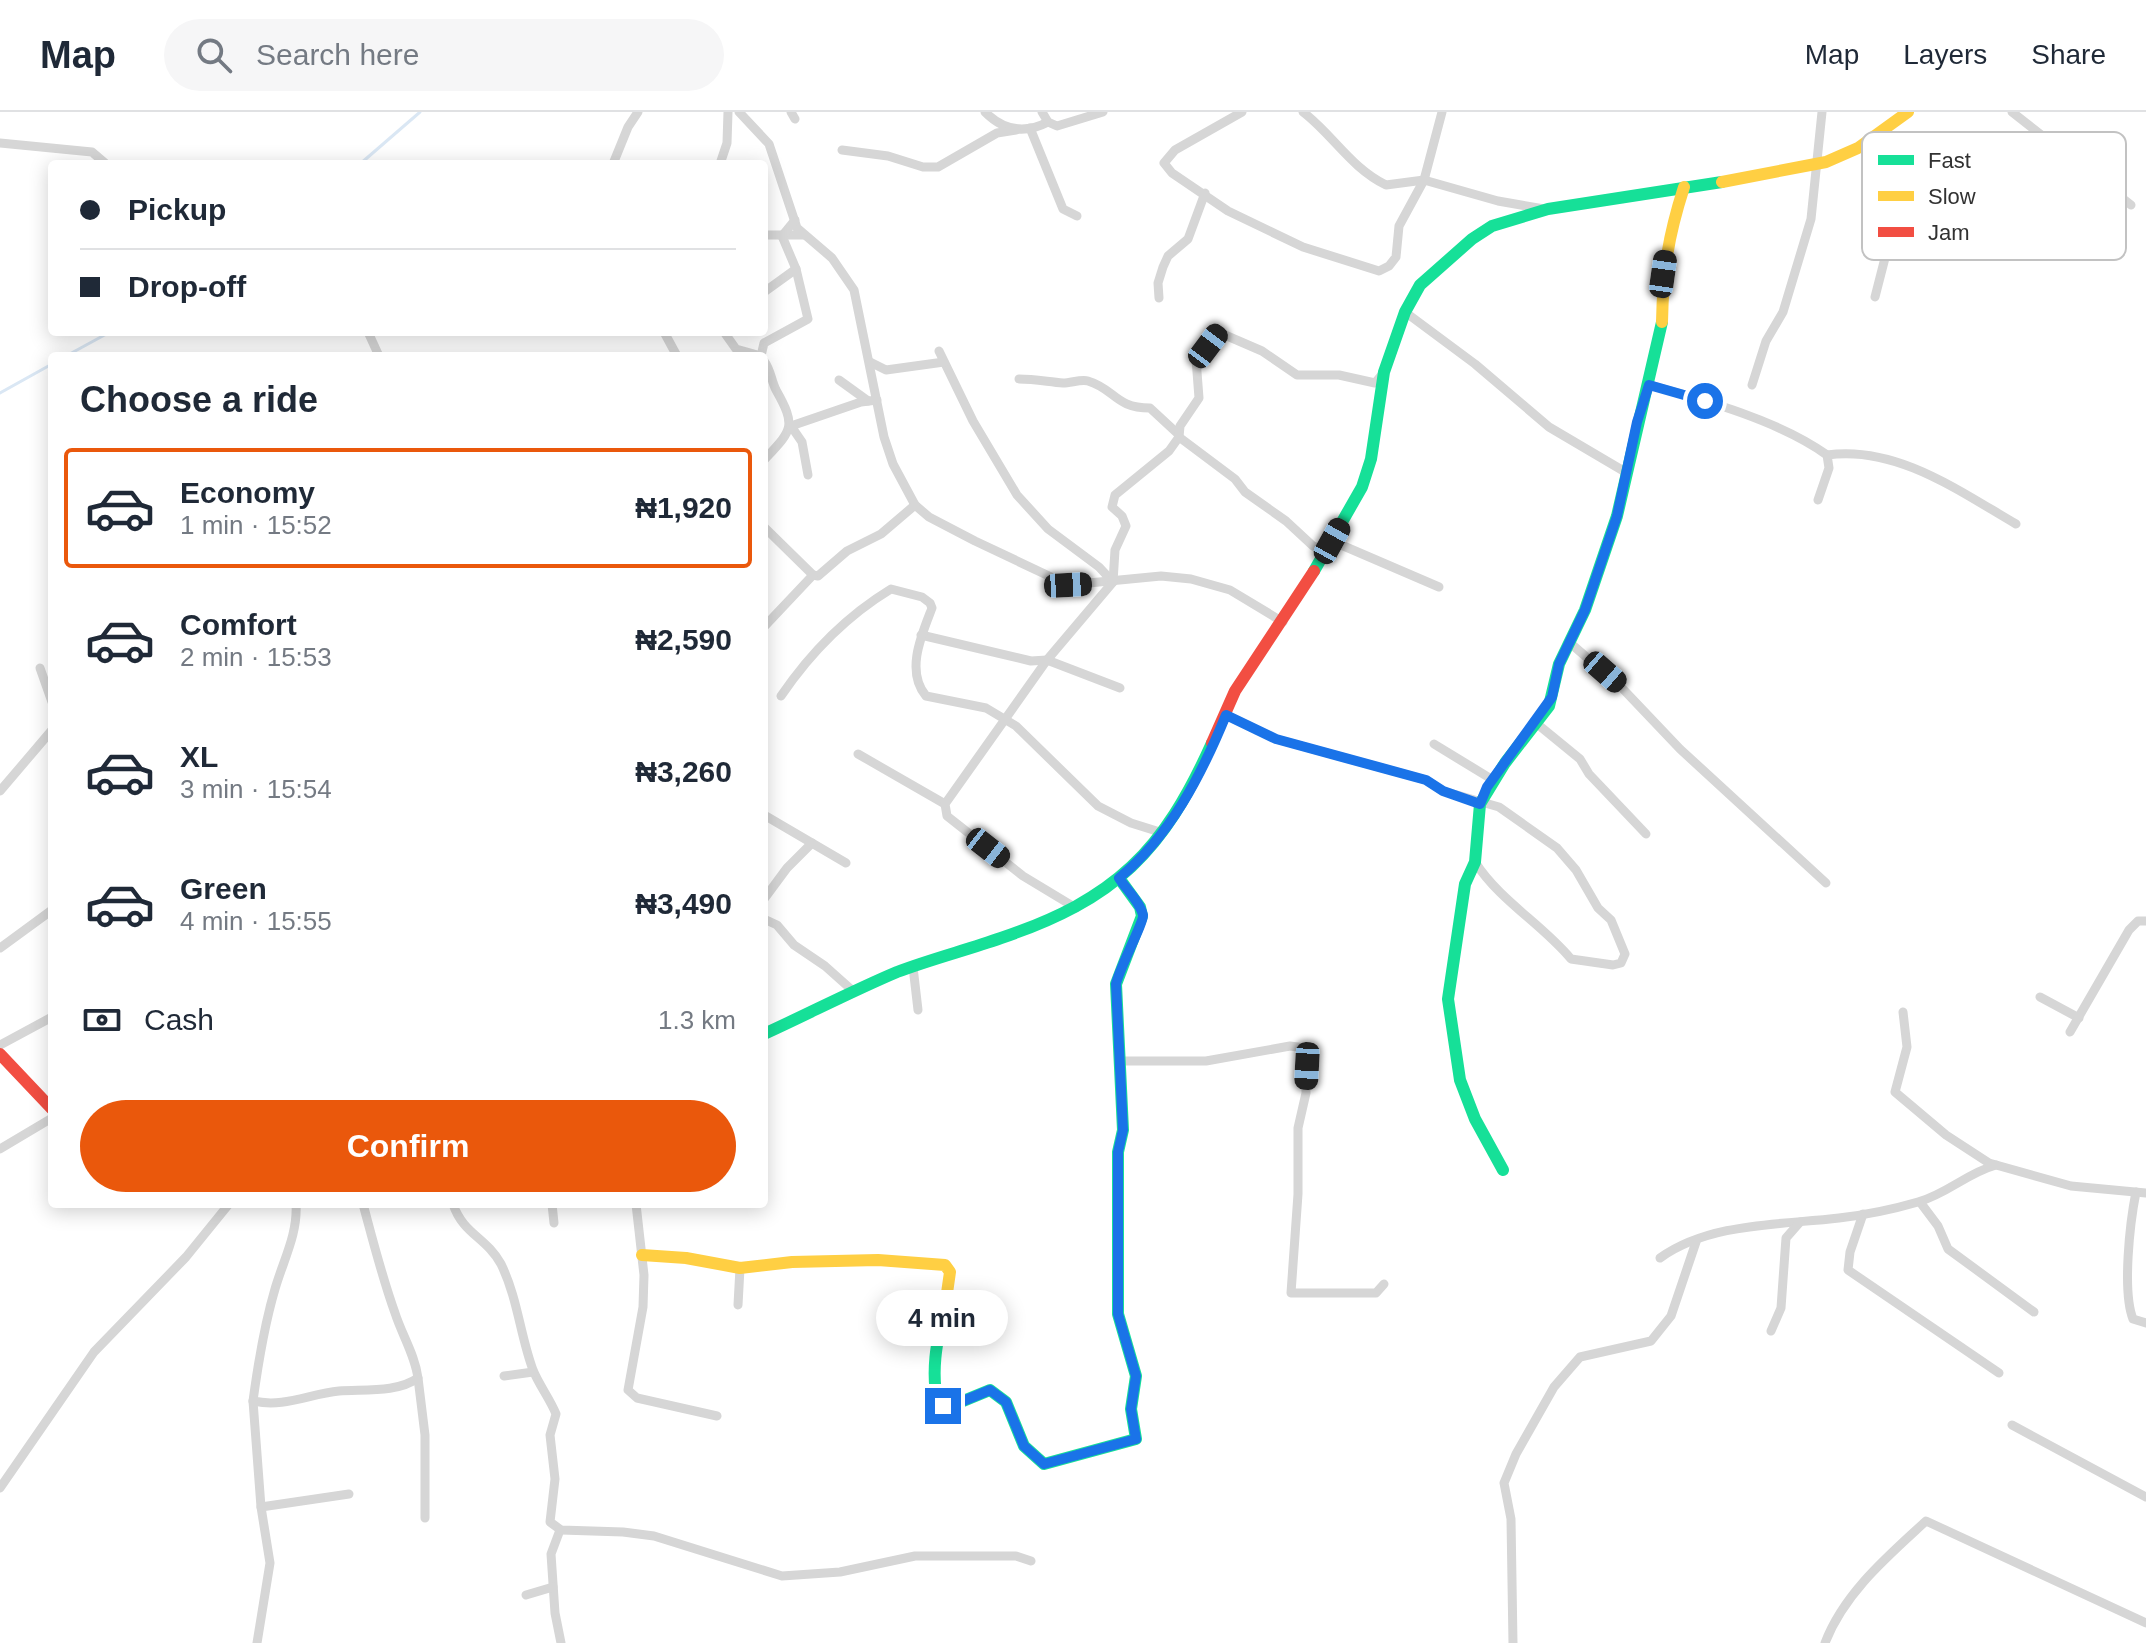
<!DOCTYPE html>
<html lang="en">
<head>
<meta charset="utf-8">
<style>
  body { margin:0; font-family:Arial,sans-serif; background:#f6f6f7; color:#1f2937; height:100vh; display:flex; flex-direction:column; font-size:30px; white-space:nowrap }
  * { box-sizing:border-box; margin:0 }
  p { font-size:26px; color:#747a83 }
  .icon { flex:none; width:44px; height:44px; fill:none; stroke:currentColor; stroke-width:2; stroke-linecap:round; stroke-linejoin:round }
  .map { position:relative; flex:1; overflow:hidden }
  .drawer { position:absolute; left:48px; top:240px; width:720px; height:856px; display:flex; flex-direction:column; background:#fff; border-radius:8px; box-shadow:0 4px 20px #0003 }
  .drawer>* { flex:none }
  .top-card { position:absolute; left:48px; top:48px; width:720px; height:176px; border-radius:8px; box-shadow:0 4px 20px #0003; display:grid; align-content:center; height:176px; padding:0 32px; background:#fff }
  .end { position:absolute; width:36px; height:36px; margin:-18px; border:10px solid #1a73e8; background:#fff; box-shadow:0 0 0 4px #fff }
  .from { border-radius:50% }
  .bubble { position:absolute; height:56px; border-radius:28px; background:#fff; box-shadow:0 4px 20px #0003; font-size:26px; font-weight:600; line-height:56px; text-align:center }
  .car { position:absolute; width:24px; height:48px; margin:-24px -12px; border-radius:10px; box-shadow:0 0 6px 2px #0007; background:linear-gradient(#222 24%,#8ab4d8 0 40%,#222 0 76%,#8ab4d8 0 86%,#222 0) }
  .top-card b { display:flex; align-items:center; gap:28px; height:76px; font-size:30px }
  .top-card b+b { border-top:2px solid #e0e1e3 }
  .top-card i { width:20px; height:20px; background:#1f2937 }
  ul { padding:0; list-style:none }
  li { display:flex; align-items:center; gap:24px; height:120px; margin:0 16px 12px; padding:0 16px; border:4px solid transparent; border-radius:8px }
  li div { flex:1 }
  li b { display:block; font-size:30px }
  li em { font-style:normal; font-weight:600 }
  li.on { border-color:#ea580c }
  li>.icon { width:72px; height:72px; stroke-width:1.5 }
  h2 { padding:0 32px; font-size:36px; line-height:96px }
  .pay { display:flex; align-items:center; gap:20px; height:88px; padding:0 32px; font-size:30px }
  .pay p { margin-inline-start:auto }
  .button { display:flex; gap:16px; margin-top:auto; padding:16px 32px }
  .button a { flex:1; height:92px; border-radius:48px; background:#ea580c; color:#fff; font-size:32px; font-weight:600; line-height:92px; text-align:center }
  header { display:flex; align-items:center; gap:48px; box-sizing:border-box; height:112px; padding:0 40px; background:#fff; border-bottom:2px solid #e0e1e3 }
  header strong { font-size:38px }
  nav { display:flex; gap:44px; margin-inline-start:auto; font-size:28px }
  .search { width:560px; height:72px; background:#f6f6f7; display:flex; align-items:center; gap:20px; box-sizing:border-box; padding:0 28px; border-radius:44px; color:#747a83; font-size:30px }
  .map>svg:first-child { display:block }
</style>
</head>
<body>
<header>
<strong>Map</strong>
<div class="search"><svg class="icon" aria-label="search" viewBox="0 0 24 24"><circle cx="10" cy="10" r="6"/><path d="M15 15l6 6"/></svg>Search here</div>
<nav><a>Map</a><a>Layers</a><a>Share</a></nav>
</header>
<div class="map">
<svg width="2146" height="1531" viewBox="0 0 2146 1531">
  <rect width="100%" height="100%" fill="#fff"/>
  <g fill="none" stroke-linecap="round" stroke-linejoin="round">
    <g stroke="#dae7f4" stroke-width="3">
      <polyline points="360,52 420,0"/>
      <polyline points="66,244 110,220"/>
      <polyline points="0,281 52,252"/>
    </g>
    <g stroke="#d6d6d6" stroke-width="9">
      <polyline points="739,0 769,32 797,116 832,146 854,178 884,325 893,352 915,393 929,405 975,429 1068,473 1161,464 1191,467 1230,478 1283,510"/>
      <polyline points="791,0 795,7"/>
      <path d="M985,0C1004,19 1025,22 1048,10"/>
      <polyline points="1042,0 1048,10 1057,14 1103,0"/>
      <polyline points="1242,0 1175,38 1164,51 1172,61 1228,99 1303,135 1379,159 1389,154 1396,145 1399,114 1424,68 1442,0"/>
      <path d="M1303,0C1333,23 1351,56 1386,73L1424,68L1498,89L1544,97"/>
      <polyline points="2012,0 2131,93"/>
      <polyline points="1030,16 1063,97 1077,104"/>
      <path d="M1871,27C1921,69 1990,88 2050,112"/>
      <polyline points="0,31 92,40 106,52"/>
      <polyline points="842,38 888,44 923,55 938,55 997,21 1016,18"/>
      <polyline points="613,52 628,15 638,0"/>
      <polyline points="720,52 727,31 728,0"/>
      <polyline points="764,123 803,123"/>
      <polyline points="764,180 796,157"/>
      <polyline points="1875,185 1895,107 1914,56"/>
      <polyline points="1159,186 1158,171 1163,155 1168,144 1188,127 1205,81"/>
      <polyline points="1405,200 1475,252 1549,315 1627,361"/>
      <polyline points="368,220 379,244"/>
      <polyline points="664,220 677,244"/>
      <polyline points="724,220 736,237 761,244 764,231 808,207 796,157 782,124 795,108"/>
      <polyline points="939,239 973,309 1017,383 1048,417 1099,455 1113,470"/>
      <path d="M764,249C771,258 771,268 776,278C797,315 792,318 764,348"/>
      <polyline points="870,250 886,258 944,250"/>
      <path d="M1019,267C1035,267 1049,270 1063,271C1071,271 1081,267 1088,269C1115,277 1115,296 1150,296L1177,321"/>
      <polyline points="839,268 868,289"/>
      <path d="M1649,273C1705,288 1780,309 1827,343L1829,356L1818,388"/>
      <polyline points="1752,273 1766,229 1783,200 1811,107 1822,0"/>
      <polyline points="1179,325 1180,314 1199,286 1196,247 1218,220 1262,239 1297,263 1339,263 1375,271 1384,260"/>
      <path d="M1827,343C1896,333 1959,379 2016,412"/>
      <polyline points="808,363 802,330 791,314 861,290 877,288"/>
      <polyline points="764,415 813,463 818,464 847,439 881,422 915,393"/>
      <polyline points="1332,429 1439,475"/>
      <polyline points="764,515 813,463"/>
      <polyline points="921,523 1031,549 1047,548 1120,576"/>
      <polyline points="1569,530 1622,576 1680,637 1826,771"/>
      <polyline points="40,556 52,590"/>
      <path d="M781,584C811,540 845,505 891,477L922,485L930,491L932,496C922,522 905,559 926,584L986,596L1016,614L1098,694L1131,711L1163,721"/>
      <path d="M1226,603L1276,627L1426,668L1443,679L1499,695L1557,736L1576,758L1598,796L1611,808L1625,842L1621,851L1613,853L1571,847C1542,812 1500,789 1475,750"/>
      <polyline points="1536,611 1580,647 1589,662 1646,722"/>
      <polyline points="1434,632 1493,668"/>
      <polyline points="858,642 945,692"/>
      <polyline points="0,679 52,618"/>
      <polyline points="764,703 846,751"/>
      <polyline points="764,787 787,756 812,731"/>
      <polyline points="1076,796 1023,764 947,704 945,692 1047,548 1113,470 1115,438 1126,414 1122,404 1112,395 1115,383 1169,339 1179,325 1235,367 1245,380 1286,409 1313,434 1326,439"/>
      <polyline points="764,807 777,813 794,833 825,854 853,879"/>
      <polyline points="0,836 52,798"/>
      <polyline points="913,855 918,898"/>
      <polyline points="2040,885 2079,906"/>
      <polyline points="1903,900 1907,935 1895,980 1946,1023 1989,1051 2071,1074 2146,1081"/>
      <polyline points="2070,920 2129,818 2138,809 2146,809"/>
      <polyline points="0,933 52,905"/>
      <polyline points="1120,949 1206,949 1290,934 1305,936 1306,981 1298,1016 1298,1082 1291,1181 1376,1181 1384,1172"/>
      <polyline points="0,1037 52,1006"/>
      <path d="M2136,1080C2130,1110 2122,1179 2133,1207L2146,1211"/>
      <polyline points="1920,1090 1938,1114 1948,1137 2034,1200"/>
      <path d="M296,1092C298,1122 283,1149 275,1177C264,1214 258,1252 253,1289C284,1296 309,1282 339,1279C363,1277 397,1281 418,1266C415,1243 402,1223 395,1201C382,1165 373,1129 363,1092"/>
      <path d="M453,1092C463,1122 486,1125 501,1152C518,1187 520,1223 533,1258C539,1273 550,1287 556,1302L550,1323L555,1367L550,1410L561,1418L623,1420L654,1424L782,1464L840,1460L915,1444H1016L1031,1449"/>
      <polyline points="552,1092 554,1111"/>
      <polyline points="636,1092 644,1163 643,1195 628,1278 637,1286 717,1304"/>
      <polyline points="1863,1102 1850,1140 1848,1158 1999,1261"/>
      <path d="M1660,1146C1710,1110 1782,1113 1839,1106C1865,1103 1894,1097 1918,1090C1947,1082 1967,1061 1996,1053"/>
      <polyline points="738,1193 740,1156"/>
      <polyline points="1771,1219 1781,1196 1786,1126 1800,1110"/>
      <polyline points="504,1264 533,1260"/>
      <polyline points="418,1266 425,1323 425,1406"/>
      <polyline points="253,1289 261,1395 270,1451 257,1531"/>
      <polyline points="2012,1313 2146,1385"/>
      <polyline points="0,1376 94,1240 186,1145 229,1092"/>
      <polyline points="261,1395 349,1382"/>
      <polyline points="560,1418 551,1442 555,1501 561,1531"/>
      <polyline points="526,1483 553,1475"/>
      <polyline points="1513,1531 1511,1407 1504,1371 1516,1342 1554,1275 1580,1245 1651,1229 1671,1204 1696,1130"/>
      <path d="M1825,1531C1844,1481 1888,1444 1926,1409L2146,1511"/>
    </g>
    <g stroke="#16e098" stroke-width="12">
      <polyline points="1314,459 1362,375 1371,347 1384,260 1405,200 1420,173 1472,127 1492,114 1548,97 1722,70"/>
      <path d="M764,922C808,902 852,879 897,860C931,847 967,838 1001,826C1116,787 1163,740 1212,631"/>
      <polyline points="1503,1058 1475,1007 1460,968 1448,887 1465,772 1475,750 1480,692 1505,651 1549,594 1559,552 1585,498 1617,404 1662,210"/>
      <path d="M947,1181C940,1218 929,1254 938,1292L951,1294L990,1278L1006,1290L1024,1334L1044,1352L1136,1327L1131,1297L1136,1264L1118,1202V1040L1123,1018L1116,872L1142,804L1140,795L1119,766"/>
    </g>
    <g stroke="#ffcf43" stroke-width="12">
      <polyline points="1722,70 1826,50 1858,36 1908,0"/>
      <path d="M1662,210C1663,158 1668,125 1684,75"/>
      <polyline points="642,1143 686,1146 740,1156 792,1150 878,1148 945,1153 950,1160 947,1181"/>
    </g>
    <g stroke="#f24e42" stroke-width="12">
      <polyline points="1212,631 1235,579 1314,459"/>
      <polyline points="0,942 52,997"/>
    </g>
  </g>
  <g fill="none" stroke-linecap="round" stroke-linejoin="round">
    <path stroke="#1a73e8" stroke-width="10" d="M943,1294H951L990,1278L1006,1290L1024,1334L1044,1352L1136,1327L1131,1297L1136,1264L1118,1202V1040L1123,1018L1116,872C1119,857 1144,810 1143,803C1140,790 1126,777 1119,766C1170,724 1201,664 1226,603L1276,627L1426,668L1443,679L1480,692L1487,675L1552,585L1559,552L1585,498L1617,404L1637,310L1649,273L1705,289"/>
  </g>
  <rect x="1862" y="20" width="264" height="128" rx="12" fill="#fff" stroke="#c2c2c2" stroke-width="2"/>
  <rect x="1878" y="43" width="36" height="10" fill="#16e098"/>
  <rect x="1878" y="79" width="36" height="10" fill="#ffcf43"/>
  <rect x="1878" y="115" width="36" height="10" fill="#f24e42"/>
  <g font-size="22" fill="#323232">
    <text x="1928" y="56">Fast</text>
    <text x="1928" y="92">Slow</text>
    <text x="1928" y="128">Jam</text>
  </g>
</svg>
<i class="end from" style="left:1705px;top:289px"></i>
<i class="end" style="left:943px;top:1294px"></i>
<div class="bubble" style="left:876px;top:1178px;width:132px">4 min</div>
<i class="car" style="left:1663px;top:162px;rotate:8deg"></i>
<i class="car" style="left:1208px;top:234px;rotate:37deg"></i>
<i class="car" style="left:1332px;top:429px;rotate:29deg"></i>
<i class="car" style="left:1068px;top:473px;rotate:87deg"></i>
<i class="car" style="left:1605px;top:560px;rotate:131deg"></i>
<i class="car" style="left:988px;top:736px;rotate:128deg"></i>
<i class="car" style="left:1307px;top:954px;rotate:183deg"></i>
<div class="top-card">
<b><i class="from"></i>Pickup</b>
<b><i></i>Drop-off</b>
</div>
<section class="drawer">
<h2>Choose a ride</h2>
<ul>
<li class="on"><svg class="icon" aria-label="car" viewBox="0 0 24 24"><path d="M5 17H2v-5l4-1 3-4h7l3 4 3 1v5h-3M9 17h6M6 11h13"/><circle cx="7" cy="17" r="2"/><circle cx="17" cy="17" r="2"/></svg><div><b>Economy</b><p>1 min · 15:52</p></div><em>₦1,920</em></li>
<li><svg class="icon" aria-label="car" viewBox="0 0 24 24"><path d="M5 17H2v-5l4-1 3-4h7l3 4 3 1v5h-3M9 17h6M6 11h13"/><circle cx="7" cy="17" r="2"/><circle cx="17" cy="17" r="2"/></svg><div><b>Comfort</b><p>2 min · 15:53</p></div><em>₦2,590</em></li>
<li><svg class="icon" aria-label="car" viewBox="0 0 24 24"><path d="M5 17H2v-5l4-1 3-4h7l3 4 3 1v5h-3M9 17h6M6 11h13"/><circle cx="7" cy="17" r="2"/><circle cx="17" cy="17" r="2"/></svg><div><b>XL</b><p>3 min · 15:54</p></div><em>₦3,260</em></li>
<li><svg class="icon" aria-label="car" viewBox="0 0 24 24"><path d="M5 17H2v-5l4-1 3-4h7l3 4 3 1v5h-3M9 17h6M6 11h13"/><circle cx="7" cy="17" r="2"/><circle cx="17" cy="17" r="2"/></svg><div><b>Green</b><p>4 min · 15:55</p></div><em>₦3,490</em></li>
</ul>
<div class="pay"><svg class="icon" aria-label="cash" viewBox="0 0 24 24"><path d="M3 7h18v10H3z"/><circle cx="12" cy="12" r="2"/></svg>Cash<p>1.3 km</p></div>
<div class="button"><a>Confirm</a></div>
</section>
</div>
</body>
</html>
